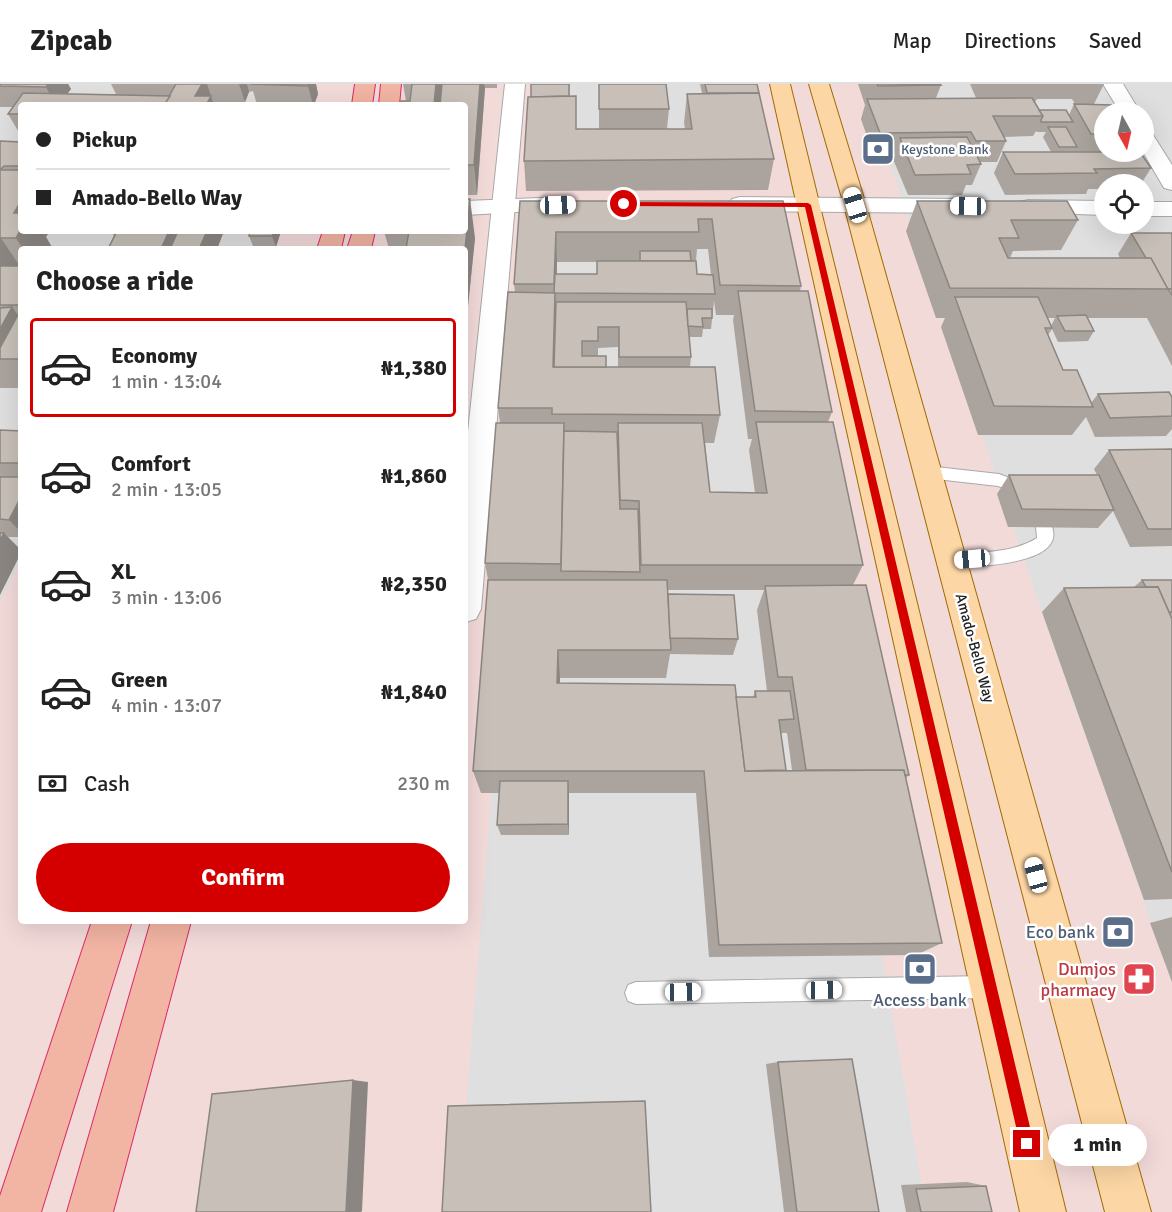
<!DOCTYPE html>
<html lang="en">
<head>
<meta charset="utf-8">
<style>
  body { margin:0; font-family:Signika,sans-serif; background:#f2f2f2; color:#222; height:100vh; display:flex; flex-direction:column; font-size:22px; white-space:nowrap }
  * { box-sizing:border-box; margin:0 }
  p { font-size:20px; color:#767676 }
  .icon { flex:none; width:33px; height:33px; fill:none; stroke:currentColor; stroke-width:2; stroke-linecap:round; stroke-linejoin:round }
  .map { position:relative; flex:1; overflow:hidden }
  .side { position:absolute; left:18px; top:162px; width:450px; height:678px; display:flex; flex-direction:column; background:#fff; border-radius:6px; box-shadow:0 6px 24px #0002 }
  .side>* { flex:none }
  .banner { position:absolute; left:18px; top:18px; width:450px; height:132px; border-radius:6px; box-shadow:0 6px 24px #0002; display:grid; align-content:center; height:132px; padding:0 18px; background:#fff }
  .needle { width:39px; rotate:172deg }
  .buttons { position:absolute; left:1094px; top:18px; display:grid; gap:12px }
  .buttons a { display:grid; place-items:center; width:60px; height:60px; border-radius:50%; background:#fff; box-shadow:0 6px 24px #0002; font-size:30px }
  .end { position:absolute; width:27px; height:27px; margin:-14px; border:8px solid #d40000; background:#fff; box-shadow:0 0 0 3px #fff }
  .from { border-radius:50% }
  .bubble { position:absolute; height:42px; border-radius:21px; background:#fff; box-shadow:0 6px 24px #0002; font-size:20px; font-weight:700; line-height:42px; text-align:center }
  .car { position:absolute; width:18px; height:36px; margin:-18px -9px; border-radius:8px; box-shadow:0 0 4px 2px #0007; background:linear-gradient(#fff 24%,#345 0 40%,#fff 0 76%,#345 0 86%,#fff 0) }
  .banner b { display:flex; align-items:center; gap:21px; height:57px; font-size:22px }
  .banner b+b { border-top:2px solid #e0e0e0 }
  .banner i { width:15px; height:15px; background:#222 }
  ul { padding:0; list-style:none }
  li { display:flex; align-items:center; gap:18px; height:99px; margin:0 12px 9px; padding:0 6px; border:3px solid transparent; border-radius:6px }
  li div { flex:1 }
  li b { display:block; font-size:22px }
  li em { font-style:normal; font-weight:700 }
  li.selected { border-color:#d40000 }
  li>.icon { width:54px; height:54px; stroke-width:1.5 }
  h2 { padding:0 18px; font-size:27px; line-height:72px }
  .pay { display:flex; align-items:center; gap:15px; height:66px; padding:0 18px; font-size:22px }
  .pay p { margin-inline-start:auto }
  .action { display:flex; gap:12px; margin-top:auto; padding:12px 18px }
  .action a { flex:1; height:69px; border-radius:36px; background:#d40000; color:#fff; font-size:24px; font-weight:700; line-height:69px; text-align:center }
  header { display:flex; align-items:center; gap:36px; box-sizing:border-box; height:84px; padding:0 30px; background:#fff; border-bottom:2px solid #e0e0e0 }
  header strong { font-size:28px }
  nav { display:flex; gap:33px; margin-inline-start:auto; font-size:21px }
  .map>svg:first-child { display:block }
</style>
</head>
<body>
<header>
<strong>Zipcab</strong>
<nav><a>Map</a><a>Directions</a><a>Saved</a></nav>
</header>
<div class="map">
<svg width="1172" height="1128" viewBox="0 0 1172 1128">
  <rect width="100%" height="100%" fill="#f2efe9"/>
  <path fill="#e0dfdf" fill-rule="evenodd" d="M0,0H1172V1128H0ZM21,21H465V147H21ZM1104,28H1143V68H1104ZM1104,100H1143V140H1104ZM21,165H465V837H21Z"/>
  <polygon fill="#f2dad9" points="312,0 561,0 559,79 717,82 708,0 863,0 1042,528 1172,898 1172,1128 926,1128 760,157 535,157 458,1128 0,1128 0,517 21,476 21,837 465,837 465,165 270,165 277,147 465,147 465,21 308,21"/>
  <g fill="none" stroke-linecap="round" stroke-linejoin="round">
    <defs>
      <g id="service">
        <polygon points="927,382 999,390 1031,402 1033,406 1031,410 1025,412 998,402 927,394 921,392 919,388 921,384"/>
        <path d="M1044,437L1050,438C1073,482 974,482 951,484L945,482L943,477L945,472L951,470C980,468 1011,470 1037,454L1036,443L1038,438Z"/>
        <polygon points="989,892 997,895 1000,903 997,911 989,914 636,920 628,917 625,909 628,901 636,898"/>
      </g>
      <g id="minor">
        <polygon points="505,0 525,0 481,525 476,535 465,538 465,376"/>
        <polygon points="1103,0 1123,0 1140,28 1120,28"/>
        <polygon points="1143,44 1150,46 1172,81 1172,106 1164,104 1143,68"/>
      </g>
      <g id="tertiary">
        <polygon points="565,113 573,115 576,120 573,125 465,131 465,117"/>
        <polygon points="740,113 961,115 969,117 972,122 969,127 961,129 740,127 732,125 729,120 732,115"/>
        <polygon points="1028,116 1104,117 1104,131 1020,128 1017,123 1020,118"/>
        <rect x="1143" y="118" width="29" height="14"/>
      </g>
      <g id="primary">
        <polygon points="770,0 790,0 1066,1128 1020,1128"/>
        <polygon points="809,0 829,0 866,121 1151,1128 1105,1128 844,121"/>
      </g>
      <g id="trunk">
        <polygon points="355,0 375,0 372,21 352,21"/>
        <polygon points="381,0 401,0 399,21 379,21"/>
        <polygon points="323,147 345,147 341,165 317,165"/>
        <polygon points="353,147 375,147 371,165 347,165"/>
        <polygon points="92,837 132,837 41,1128 0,1128 0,1112"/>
        <polygon points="151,837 191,837 113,1128 67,1128"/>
      </g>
    </defs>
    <use href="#service" stroke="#a9a9a9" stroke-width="2"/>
    <use href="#minor" stroke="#a9a9a9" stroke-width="2"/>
    <use href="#tertiary" stroke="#a9a9a9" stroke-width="2"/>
    <use href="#primary" stroke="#a06b00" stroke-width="2"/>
    <use href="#trunk" stroke="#dc2a67" stroke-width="2"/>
    <use href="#service" fill="#fff" fill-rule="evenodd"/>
    <use href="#minor" fill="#fff" fill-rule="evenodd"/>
    <use href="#tertiary" fill="#fff" fill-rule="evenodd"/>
    <use href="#primary" fill="#fcd6a4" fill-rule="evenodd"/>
    <use href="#trunk" fill="#f2b4a3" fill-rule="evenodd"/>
  </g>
  <g fill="#aba49e" fill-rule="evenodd">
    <polygon points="0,0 68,0 71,5 67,10 116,10 111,0 316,0 318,10 314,21 257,21 253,7 249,8 245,18 21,21 21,50 20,50 8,30 13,23 0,23"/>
    <polygon points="403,0 497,0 497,4 485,4 477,111 465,111 465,21 406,17"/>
    <polygon points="531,0 570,0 569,12 576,45 599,45 599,0 669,25 667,45 685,45 684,39 687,10 702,9 700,0 757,0 774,75 768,106 526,107 524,77 531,13"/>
    <polygon points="858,0 940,0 941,1 936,14 976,14 970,0 1104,0 1094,20 1075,20 1072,15 1037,15 1035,18 1039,26 1069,31 1074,20 1104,28 1104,68 1151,84 1141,100 1104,100 1104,105 1088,105 1086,110 1005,111 994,89 1003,68 1051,68 1043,53 1046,48 1037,48 1036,47 1033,52 1004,53 1006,57 997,78 980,78 981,80 972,101 966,101 962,111 908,111 893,75 895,70 873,70 861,35 865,21"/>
    <polygon points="0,57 21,58 21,147 46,153 53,165 21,165 21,304 0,304"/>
    <path d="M520,117H783L801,202L800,207L832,328L828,338L863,481L853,501L909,691L906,694L942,859L916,871L709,873L696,709H569V751H501L497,741L499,709H481L473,687L488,496L485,479L500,339L498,324L515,208L514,200ZM697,165H708L711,191L697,190L696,177ZM557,178H597V190H557ZM714,217L716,231H734L733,236L748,355H752L749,366L755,409L710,408L705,359H714L720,331L690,283L691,273L689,253H702L703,245H711ZM618,263V283H606L598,272V264ZM668,506H764L757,526L767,607H755L753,613H736L560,599V594H666L670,570L733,571L738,555L668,510ZM781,649H787L792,686H786Z"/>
    <path d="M917,117L1078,136L1061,166L1013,167L1010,174H1120L1118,170L1131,149H1172V282L1147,234H1088L1094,247L1088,257L1058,258L1052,245L1048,251L1063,286L1091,319L1098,310L1172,313V345L1166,352L1095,353L1086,333L1072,351H978L941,243L945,234H936L906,147ZM1048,234H1055L1051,242Z"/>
    <polygon points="111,147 224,147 217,165 108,164 114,152"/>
    <polygon points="281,147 276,163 253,162 249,152"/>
    <polygon points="384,147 465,147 475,154 465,251 465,165 389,165"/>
    <polygon points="0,346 21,347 21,453 7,453 0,511"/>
    <polygon points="1172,365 1172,462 1130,463 1113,427 1098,444 1008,443 997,410 1009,391 1097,391 1094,385 1109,366"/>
    <polygon points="1142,496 1172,496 1172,815 1144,816 1042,528 1064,504 1134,503"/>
    <polygon points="1172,833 1172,898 1150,839"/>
    <polygon points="778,978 879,1128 784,1128 766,980"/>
    <polygon points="967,1098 986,1102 992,1128 906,1128 901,1101"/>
  </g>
  <g fill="#8b8681">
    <polygon points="48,0 68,0 71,5 59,21 55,21 46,3"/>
    <polygon points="202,0 207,0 214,21 198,21 195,12"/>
    <polygon points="239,0 247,0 249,8 245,18"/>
    <polygon points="308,0 316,0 318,10 314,21 313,21 308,2"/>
    <polygon points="436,0 444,0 442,21 434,21"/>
    <polygon points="480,0 484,0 485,4 477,111 474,81"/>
    <polygon points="0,115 21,117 21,139 1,154 21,184 0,207"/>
    <polygon points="470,115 475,154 465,251 465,165"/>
    <polygon points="21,145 21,147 50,147 46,153 53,165 23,165 16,154"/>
    <polygon points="169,147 196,147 189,165 161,165"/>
    <polygon points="207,147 224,147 217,165 199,165"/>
    <polygon points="274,147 281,147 276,163 272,152"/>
    <polygon points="556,148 557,178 556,209 555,209 556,238 554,200"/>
    <polygon points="12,223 21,235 0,275 0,245"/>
    <polygon points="21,413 21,448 9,436"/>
    <polygon points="4,449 21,466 21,469 0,511 0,456"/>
    <polygon points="558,566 560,594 559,626 557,599"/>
    <polygon points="568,697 569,709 569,751 568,740"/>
    <polygon points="353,996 368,998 362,1127 361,1128 346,1128"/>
  </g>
  <g fill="#c7bfb8" stroke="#8b8681" stroke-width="1.5">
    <polygon points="0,0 48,0 46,3 0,2"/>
    <polygon points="176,0 202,0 195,12 211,12 206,21 164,21"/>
    <polygon points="250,0 308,0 308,2"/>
    <polygon points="412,0 436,0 434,21 400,21 401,17 410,17"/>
    <polygon points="442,0 480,0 474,81 465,81 465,21 440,21"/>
    <polygon points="531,0 569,0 569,12 531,13"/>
    <polygon points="599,0 666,0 669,25 599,25"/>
    <polygon points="705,0 757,0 759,9 707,9"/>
    <polygon points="877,0 940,0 941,1 878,2"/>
    <polygon points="23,9 170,12 164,21 21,21 21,30 8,30"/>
    <polygon points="759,9 774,75 524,77 528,13 576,12 576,45 692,45 687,10"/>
    <polygon points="1032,14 1043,32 993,32 1006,57 976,57 971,48 880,49 867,15"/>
    <polygon points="285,19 285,21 260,21 260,20"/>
    <polygon points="1074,20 1112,21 1116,28 1104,28 1104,58 1099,50 1091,50"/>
    <polygon points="1039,26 1066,26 1073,38 1041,38 1041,36 1043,32"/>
    <polygon points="1048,43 1066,43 1077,63 1059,63"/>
    <polygon points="967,53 981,80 967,81 971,90 915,91 900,54"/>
    <polygon points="0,57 21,58 21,82 4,82 1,85 0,85"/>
    <polygon points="1003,68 1140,68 1151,84 1094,85 1097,89 1015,90"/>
    <polygon points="0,86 21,86 21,117 14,129 21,129 21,145 16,154 1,154 0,155"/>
    <polygon points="465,115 470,115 465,165 406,165 409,147 465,147"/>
    <polygon points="520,117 783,117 801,202 720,201 712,135 698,135 699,148 556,148 554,200 514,200"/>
    <polygon points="917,117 1067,117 1078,136 1011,136 1019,154 999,154 1008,174 1151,174 1168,205 950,204"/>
    <polygon points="117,147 169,147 161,165 108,165"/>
    <polygon points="178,147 207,147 199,165 170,165"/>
    <polygon points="250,147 274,147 272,152 249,152"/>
    <polygon points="1131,149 1172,149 1172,205 1168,205 1151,174 1146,174"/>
    <polygon points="108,164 108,165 76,165"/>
    <polygon points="640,167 690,167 691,177 640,177"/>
    <polygon points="21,174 21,182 16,182"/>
    <polygon points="597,177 696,177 697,190 713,191 715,210 554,209 555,190 597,190"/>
    <rect x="0" y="182" width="21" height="39"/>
    <polygon points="1168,205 1172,205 1172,211"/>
    <polygon points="738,207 808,207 832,328 755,327"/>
    <polygon points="508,208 555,209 553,283 715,283 720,331 552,330 552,324 498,324"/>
    <polygon points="955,213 1038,213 1052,244 1045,244 1063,286 1077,286 1093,323 994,322"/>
    <polygon points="556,218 686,218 691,273 619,273 619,243 598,243 598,257 582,257 582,272 606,272 606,283 554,283"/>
    <polygon points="12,223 0,245 0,224"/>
    <polygon points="687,225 712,225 712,234 702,234 703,243 688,242"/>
    <polygon points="19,229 21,229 21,275 0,275 0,264"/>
    <polygon points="1086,231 1094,247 1065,247 1057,232"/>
    <polygon points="1169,308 1172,313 1172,332 1110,334 1098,310"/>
    <polygon points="756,338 833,338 863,481 641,481 639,417 620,416 618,339 702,339 710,408 767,409"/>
    <polygon points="496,339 564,339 561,480 485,479"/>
    <polygon points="0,346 21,347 21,379 0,379"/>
    <polygon points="564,347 617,348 620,425 638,425 640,488 561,487"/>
    <polygon points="1172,365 1172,445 1148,445 1109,366"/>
    <polygon points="1009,391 1099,391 1114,426 1022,425"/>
    <polygon points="0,393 21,393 21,413 9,436 0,435"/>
    <polygon points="0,449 4,449 0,456"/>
    <polygon points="488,496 667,496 671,566 558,566 557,599 735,601 745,687 904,686 942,859 719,861 704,687 473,687"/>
    <polygon points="1142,496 1172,496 1172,528 1169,528 1158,503 1146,503"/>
    <polygon points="866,501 909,691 905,691 904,686 806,686 792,593 778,593 765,502"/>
    <polygon points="1158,503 1172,535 1172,788 1064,504"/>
    <polygon points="668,510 734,511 738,555 670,554"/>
    <polygon points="755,607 790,607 794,635 779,636 786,686 745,687 736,613 756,613"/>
    <polygon points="500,697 568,697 568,740 497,741"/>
    <polygon points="852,975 879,1128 797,1128 778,978"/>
    <polygon points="353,996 346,1128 196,1128 212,1010"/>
    <polygon points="645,1017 651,1128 442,1128 448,1022"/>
    <polygon points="986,1102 992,1128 921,1128 916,1105"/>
  </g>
  <polygon fill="#d40000" points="622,118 808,119 811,121 1034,1060 1032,1065 1027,1067 1022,1065 1020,1060 805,123 624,122"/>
  <defs>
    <symbol id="bank-square" viewBox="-11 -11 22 22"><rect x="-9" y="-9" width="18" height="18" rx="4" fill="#5c6f8a" stroke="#fff"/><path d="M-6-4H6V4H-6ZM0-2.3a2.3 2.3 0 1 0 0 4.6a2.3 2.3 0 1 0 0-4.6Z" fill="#fff"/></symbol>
    <symbol id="pharmacy-square" viewBox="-11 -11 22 22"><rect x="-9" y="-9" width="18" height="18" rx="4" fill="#e0444e" stroke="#fff"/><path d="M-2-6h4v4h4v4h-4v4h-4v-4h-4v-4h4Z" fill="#fff"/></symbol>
  </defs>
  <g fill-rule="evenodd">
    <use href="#bank-square" x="859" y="46" width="38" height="38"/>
    <use href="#bank-square" x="1099" y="829" width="38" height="38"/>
    <use href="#bank-square" x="901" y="866" width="38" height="38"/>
    <use href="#pharmacy-square" x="1120" y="876" width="38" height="38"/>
  </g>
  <g text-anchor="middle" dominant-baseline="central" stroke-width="5" stroke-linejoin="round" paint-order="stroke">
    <g font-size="14" fill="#4e5e75" stroke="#fff" text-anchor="start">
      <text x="901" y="65">Keystone Bank</text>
    </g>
    <g font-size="15" fill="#222" stroke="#fff">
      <text transform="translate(975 564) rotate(75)">Amado-Bello Way</text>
    </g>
    <g font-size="18" fill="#4e5e75" stroke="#fff" text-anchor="end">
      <text x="1095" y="848">Eco bank</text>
      <text x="920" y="916" text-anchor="middle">Access bank</text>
    </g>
    <g font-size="18" fill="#be3a42" stroke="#fff" text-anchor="end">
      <text x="1116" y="885">Dumjos<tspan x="1116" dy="21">pharmacy</tspan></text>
    </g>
  </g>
</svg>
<div class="buttons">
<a><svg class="needle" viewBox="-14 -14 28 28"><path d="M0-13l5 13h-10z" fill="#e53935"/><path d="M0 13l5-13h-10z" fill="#767676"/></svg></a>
<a><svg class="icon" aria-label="locate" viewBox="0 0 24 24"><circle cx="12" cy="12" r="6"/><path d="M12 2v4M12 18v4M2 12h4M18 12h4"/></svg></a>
</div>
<i class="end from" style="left:624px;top:120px"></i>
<i class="end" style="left:1027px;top:1060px"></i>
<div class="bubble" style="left:1048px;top:1040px;width:99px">1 min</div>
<i class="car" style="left:558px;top:121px;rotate:88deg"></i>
<i class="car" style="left:855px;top:121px;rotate:343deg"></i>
<i class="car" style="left:968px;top:122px;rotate:271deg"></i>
<i class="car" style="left:972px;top:475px;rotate:265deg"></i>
<i class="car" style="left:1036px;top:791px;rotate:345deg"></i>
<i class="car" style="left:824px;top:906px;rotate:89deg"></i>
<i class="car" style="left:683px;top:908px;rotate:89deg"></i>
<div class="banner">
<b><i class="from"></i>Pickup</b>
<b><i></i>Amado-Bello Way</b>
</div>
<section class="side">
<h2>Choose a ride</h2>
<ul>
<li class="selected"><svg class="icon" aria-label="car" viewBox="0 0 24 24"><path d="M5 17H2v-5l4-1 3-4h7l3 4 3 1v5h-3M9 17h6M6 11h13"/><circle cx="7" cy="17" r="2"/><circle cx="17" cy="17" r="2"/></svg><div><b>Economy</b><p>1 min · 13:04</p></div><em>₦1,380</em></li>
<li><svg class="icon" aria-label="car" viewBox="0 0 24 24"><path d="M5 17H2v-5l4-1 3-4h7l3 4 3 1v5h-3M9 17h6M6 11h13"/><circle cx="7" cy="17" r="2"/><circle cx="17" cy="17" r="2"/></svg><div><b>Comfort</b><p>2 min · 13:05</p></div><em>₦1,860</em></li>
<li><svg class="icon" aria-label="car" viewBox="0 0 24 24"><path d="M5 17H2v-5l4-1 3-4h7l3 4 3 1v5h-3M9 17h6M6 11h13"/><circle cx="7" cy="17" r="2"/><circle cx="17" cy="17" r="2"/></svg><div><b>XL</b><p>3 min · 13:06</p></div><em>₦2,350</em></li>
<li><svg class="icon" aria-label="car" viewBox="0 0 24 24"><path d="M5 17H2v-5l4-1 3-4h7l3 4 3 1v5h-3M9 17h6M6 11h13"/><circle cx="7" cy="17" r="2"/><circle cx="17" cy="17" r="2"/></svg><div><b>Green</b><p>4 min · 13:07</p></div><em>₦1,840</em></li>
</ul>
<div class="pay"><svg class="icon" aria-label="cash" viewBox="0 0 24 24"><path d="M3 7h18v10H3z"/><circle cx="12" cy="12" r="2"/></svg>Cash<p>230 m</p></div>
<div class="action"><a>Confirm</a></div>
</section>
</div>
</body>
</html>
